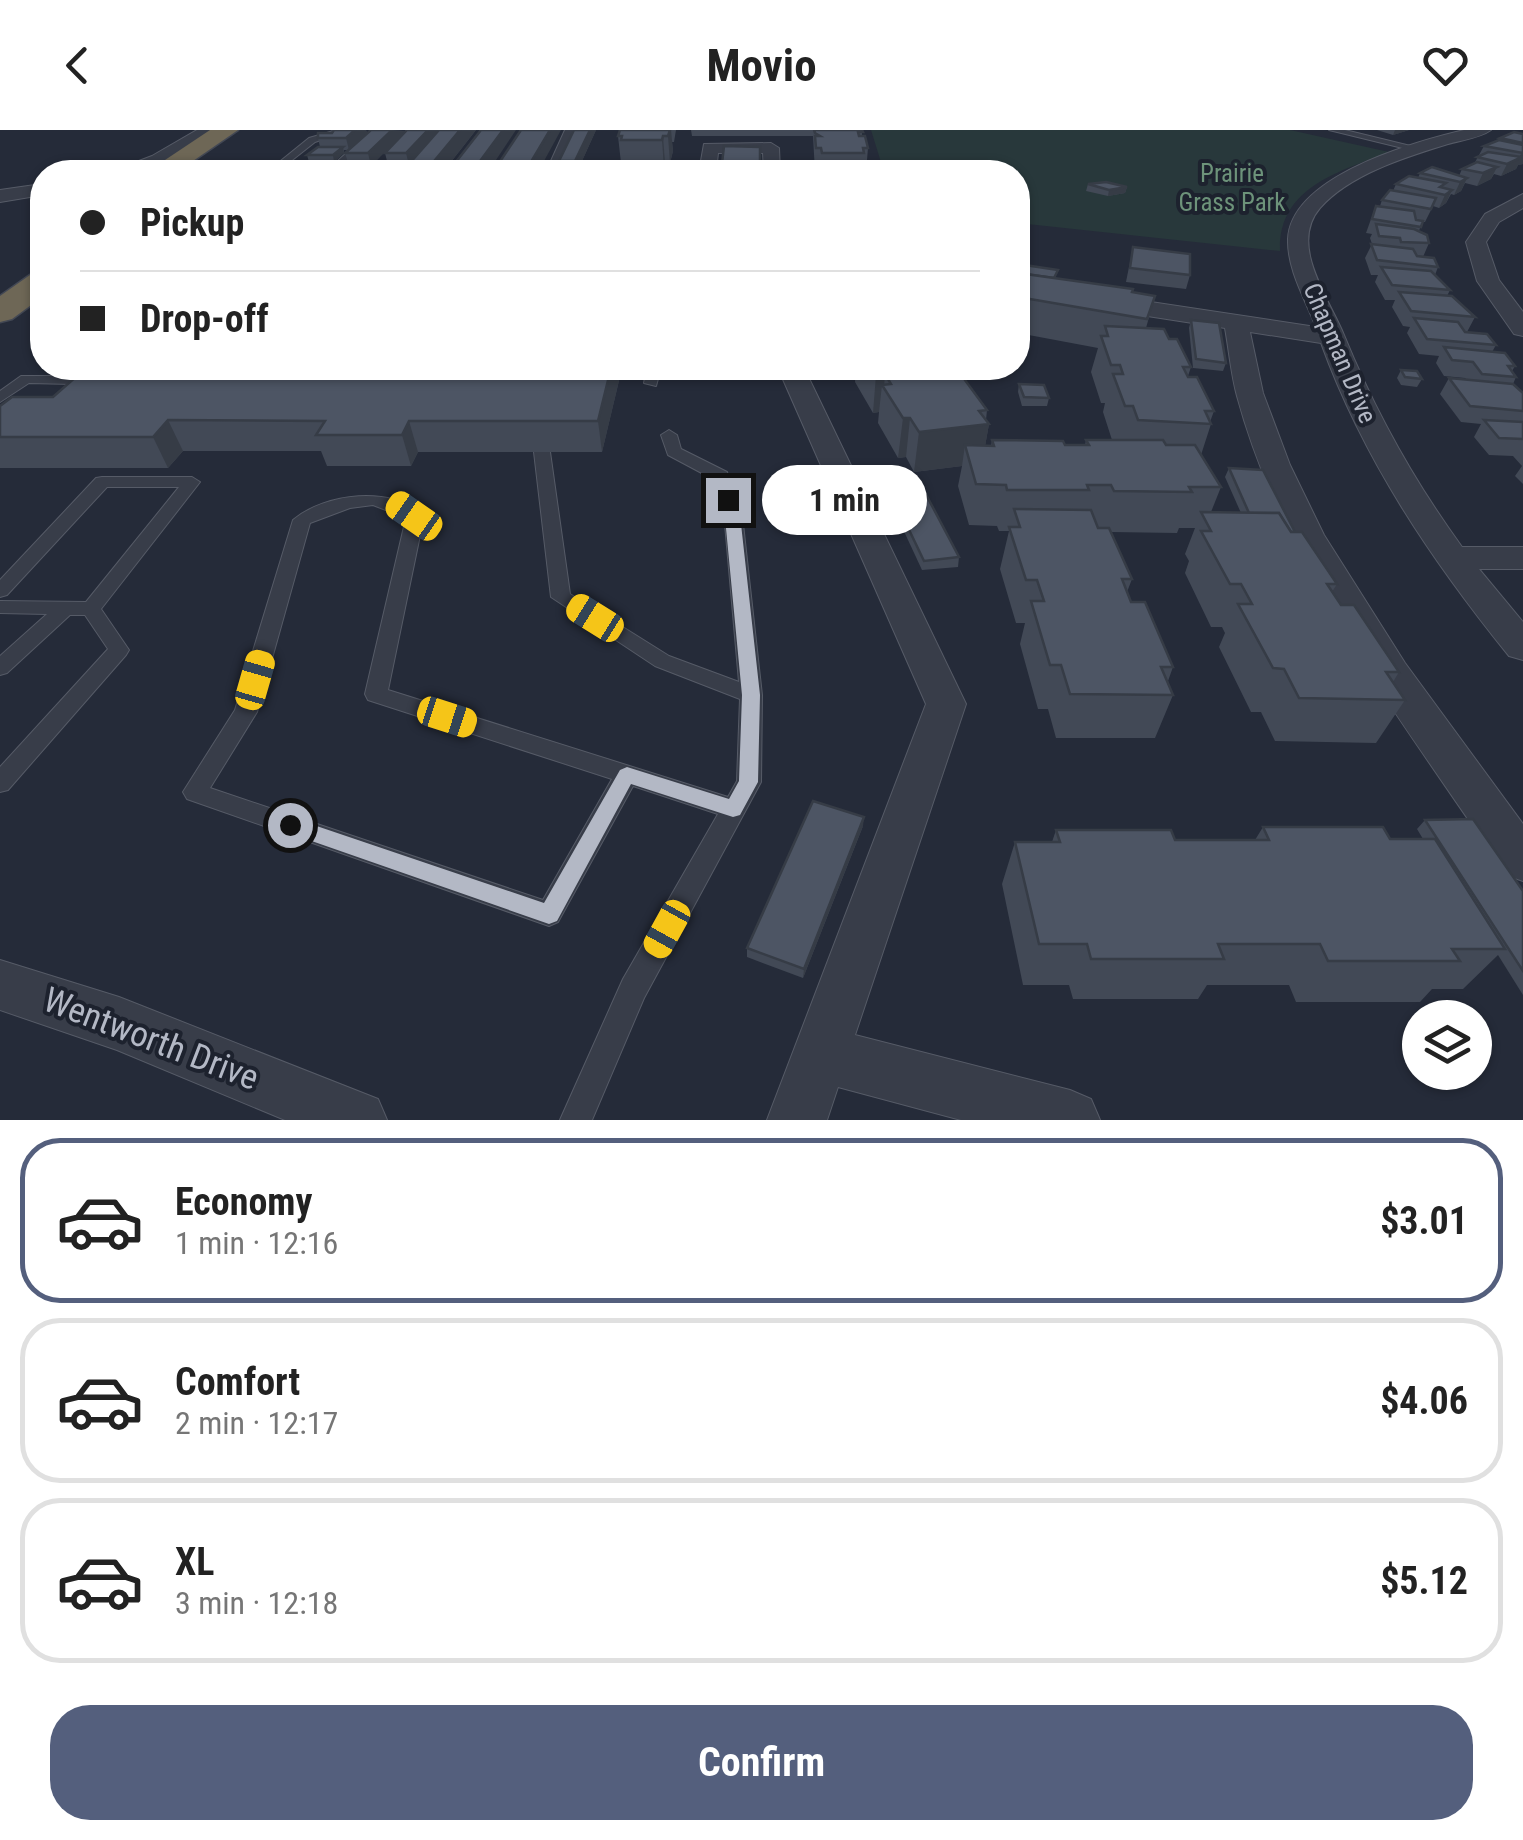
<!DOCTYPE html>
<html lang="en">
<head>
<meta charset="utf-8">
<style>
  body { margin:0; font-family:"Roboto Condensed",sans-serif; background:#f2f2f2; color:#222; height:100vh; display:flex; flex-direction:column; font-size:38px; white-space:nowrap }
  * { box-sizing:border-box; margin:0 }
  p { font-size:32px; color:#767676 }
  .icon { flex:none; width:55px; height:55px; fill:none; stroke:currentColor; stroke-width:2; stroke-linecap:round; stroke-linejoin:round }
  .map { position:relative; height:990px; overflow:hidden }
  .panel { display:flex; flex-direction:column; background:#fff; flex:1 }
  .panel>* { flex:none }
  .banner { position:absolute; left:30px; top:30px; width:1000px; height:220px; border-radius:40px; box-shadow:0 2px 8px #0004; display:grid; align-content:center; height:220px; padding:0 50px; background:#fff }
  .controls { position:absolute; left:1402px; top:870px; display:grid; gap:20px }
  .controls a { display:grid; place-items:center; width:90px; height:90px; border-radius:50%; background:#fff; box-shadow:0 2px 8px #0004; font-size:50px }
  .end { position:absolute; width:45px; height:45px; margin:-22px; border:12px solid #b3b8c5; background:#111; box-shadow:0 0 0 5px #111 }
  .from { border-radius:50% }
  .bubble { position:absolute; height:70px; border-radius:35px; background:#fff; box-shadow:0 2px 8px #0004; font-size:32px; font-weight:700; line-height:70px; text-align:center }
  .car { position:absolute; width:30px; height:60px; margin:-30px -15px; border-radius:12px; box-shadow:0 0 8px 2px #0007; background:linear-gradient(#f5c518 24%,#345 0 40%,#f5c518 0 76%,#345 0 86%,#f5c518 0) }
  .banner b { display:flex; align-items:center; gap:35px; height:95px; font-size:38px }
  .banner b+b { border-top:2px solid #e0e0e0 }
  .banner i { width:25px; height:25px; background:#222 }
  ul { padding:18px 0 0; list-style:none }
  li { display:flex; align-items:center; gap:30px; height:165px; margin:0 20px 15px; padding:0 30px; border:5px solid #e0e0e0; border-radius:40px }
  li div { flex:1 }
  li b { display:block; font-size:38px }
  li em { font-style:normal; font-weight:700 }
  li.current { border-color:#545f7d }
  li>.icon { width:90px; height:90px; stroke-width:1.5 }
  .primary-button { display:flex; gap:20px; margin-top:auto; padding:20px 50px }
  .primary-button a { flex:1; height:115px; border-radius:40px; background:#545f7d; color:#fff; font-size:40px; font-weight:700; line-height:115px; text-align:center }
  header { display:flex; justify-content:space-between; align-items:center; height:130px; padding:0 50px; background:#fff; font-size:45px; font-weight:700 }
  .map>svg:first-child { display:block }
</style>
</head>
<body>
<header><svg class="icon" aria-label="back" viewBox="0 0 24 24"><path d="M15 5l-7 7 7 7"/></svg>Movio<svg class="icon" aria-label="heart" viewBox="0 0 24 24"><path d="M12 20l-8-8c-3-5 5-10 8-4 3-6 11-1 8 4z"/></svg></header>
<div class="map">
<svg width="1523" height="990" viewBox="0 0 1523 990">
  <rect width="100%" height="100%" fill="#252b39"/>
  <path fill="#28383b" d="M871,0H1290L1389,22C1339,42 1278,57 1280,121L1018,93V42H884Z"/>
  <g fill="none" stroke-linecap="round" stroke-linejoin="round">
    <defs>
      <g id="lane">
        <polygon points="337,0 350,0 315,12 277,42 267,42 309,8"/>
        <polygon points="372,0 381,0 342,36 414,36 417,41 331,41 331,37"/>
        <polygon points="565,0 573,0 555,42 546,42"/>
        <polygon points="1329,0 1345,0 1423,19 1419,22"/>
        <polygon points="647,238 661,238 656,256 644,253"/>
        <polygon points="21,246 72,246 79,250 72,254 29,253 0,272 0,261"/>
        <path d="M669,300L677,305L681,319L727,342L743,394L762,565L761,652L644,868L592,990H560L623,849L718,684L633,656L558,792L549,796L187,669L183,662L235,580L293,390C325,363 392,355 424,386L388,560L728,667L737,651L740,569L655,536L551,467L534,322L542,317L550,322L570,464L669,526L739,552L725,394L713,349L668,325L661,305ZM373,375L406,388L365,564L368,570L612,649L543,770L210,658L257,582L310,393L350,378Z"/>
        <polygon points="102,347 192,347 200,352 101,479 129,520 126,525 8,660 0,662 0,637 108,519 85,485 70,485 7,543 0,545 0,526 47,484 0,483 0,471 86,472 179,357 107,357 7,465 0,467 0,450 96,348"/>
      </g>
      <g id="street">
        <path d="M197,0H216C188,26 148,44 110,42L152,26Z"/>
        <path d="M1464,0H1491C1480,8 1462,10 1448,14C1406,27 1350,44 1320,78C1288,115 1330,170 1344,205C1375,281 1414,351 1462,417H1523V439H1479L1523,492V530L1509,526C1432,431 1363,329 1321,213L1250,202L1263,263L1290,335L1324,405L1405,533L1523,694V751L1506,745C1406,595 1285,443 1237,266C1231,244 1229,220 1225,198L1018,166V152L1316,197C1305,169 1287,139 1288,109C1291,46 1414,12 1464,0Z"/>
        <polygon points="771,13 779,18 780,42 764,42 763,23 718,23 716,42 699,42 704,14"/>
        <polygon points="42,54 42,65 0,72 0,60"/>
        <polygon points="1523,64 1523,78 1499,92 1486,112 1499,150 1523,182 1523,206 1514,204 1477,151 1466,112 1485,84"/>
        <polygon points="778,238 804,238 966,574 855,905 1070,960 1091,969 1100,990 961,990 838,957 827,990 767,990 926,574"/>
        <polygon points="0,830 119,867 378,969 387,990 285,990 117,920 0,880"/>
      </g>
      <g id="highway">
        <polygon points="210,0 238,0 177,42 147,42"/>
        <polygon points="42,142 42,167 12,189 0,192 0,166 30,145"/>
      </g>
    </defs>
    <use href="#lane" stroke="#565b67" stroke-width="2"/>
    <use href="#street" stroke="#565b67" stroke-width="2"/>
    <use href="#highway" stroke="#434854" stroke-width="3"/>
    <use href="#lane" fill="#383d49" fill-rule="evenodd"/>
    <use href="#street" fill="#383d49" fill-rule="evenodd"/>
    <use href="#highway" fill="#6e6756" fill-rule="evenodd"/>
  </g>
  <g fill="#424956">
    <polygon points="334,0 366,0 367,3 349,20 344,20 344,23 334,32 309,32 307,25 320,17 318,8 332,3"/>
    <polygon points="371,0 405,1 371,36 349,36 345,23"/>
    <polygon points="476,0 443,42 402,42 408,35 388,35 385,23"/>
    <polygon points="596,0 577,42 560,42 559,31"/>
    <polygon points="620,0 676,0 674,12 672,12 673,21 670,33 665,33 664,38 623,38 623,33 621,33 618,6"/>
    <polygon points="691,0 862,0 862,6 868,18 866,42 815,42 813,6 692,6"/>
    <polygon points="1377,0 1409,0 1393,5"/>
    <polygon points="1523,4 1523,34 1518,35 1516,39 1501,46 1494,44 1491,49 1477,56 1465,53 1461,61 1454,65 1451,64 1446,73 1439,78 1433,76 1425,92 1422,92 1419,101 1429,113 1423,127 1438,137 1435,145 1450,160 1447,166 1475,187 1467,202 1496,215 1492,222 1515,236 1512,241 1516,247 1513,254 1523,263 1523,354 1515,346 1522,336 1513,326 1489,325 1474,307 1481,294 1461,292 1440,264 1449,248 1466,249 1465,248 1444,246 1436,233 1439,226 1419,224 1407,203 1410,197 1403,196 1392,177 1395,170 1385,170 1375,152 1378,145 1371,145 1365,128 1372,114 1370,108 1372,104 1366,103 1371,89 1376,76 1380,76 1382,70 1393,61 1396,54 1418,48 1420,43 1459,46 1462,39 1474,34 1484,16 1499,10 1500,8"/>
    <polygon points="1088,54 1127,57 1125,63 1108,66 1086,61"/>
    <polygon points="1133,117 1190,145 1186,159 1126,152"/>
    <polygon points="1018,134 1056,149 1155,166 1146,198 1169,209 1191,237 1188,246 1214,281 1210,292 1211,294 1201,325 1221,357 1211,382 1241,383 1225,347 1229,338 1295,402 1337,454 1332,462 1341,475 1399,542 1393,552 1405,570 1376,613 1275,611 1261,582 1251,582 1219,517 1225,503 1222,497 1211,497 1185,443 1189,431 1185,424 1195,398 1179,398 1177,403 1111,402 1132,449 1127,462 1131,472 1173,537 1168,551 1173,565 1155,608 1056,608 1048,579 1038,579 1020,514 1025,493 1016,493 1000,439 1009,401 999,401 997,396 969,395 958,356 962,336 914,342 906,327 898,328 878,293 879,282 873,283 855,252 856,238 952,238 951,245 987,280 986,290 989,294 985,316 991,316 992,310 1085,315 1086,310 1112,310 1103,282 1105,273 1101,273 1091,242 1098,218 1018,203"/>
    <polygon points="1191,190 1226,233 1223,241 1193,238 1189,198"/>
    <polygon points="86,238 622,238 602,322 418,322 411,336 327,336 321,321 183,321 168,338 0,338 0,276 53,267"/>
    <polygon points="1401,240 1422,249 1417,257 1401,255 1397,248"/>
    <polygon points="1019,254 1049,268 1047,276 1022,276 1018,262"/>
    <polygon points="889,358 959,427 958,437 922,440 888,367"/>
    <polygon points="1425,690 1523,761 1523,865 1498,825 1463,859 1432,859 1420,872 1296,872 1289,855 1207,855 1198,869 1073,869 1069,855 1023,855 1002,754 1015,712 1052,712 1056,700 1175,710 1255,710 1263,697 1390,709 1423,709 1417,699"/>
    <polygon points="863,696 803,848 747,827 747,818"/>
  </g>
  <g fill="#363c46">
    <polygon points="355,0 366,0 367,3 349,20 346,8"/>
    <polygon points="392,0 405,1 371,36 368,23"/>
    <polygon points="428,0 440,0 409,35 406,23"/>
    <polygon points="460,0 476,0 443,42 425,42"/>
    <polygon points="503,0 516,0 488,42 472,42"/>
    <polygon points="550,0 561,0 538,42 525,42"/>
    <polygon points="590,0 596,0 577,42 575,31"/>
    <polygon points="670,0 671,0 673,21 670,33 668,6"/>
    <polygon points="1395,0 1409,0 1393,5"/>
    <polygon points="663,6 665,33 664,38 662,10"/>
    <polygon points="343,17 344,23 334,32 333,25"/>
    <polygon points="1523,23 1523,34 1518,35 1516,39 1501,46 1507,34 1518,29 1521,24"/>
    <polygon points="1497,37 1491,49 1477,56 1483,43"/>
    <polygon points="1467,48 1461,61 1454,65 1460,52"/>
    <polygon points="1127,57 1125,63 1108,66 1109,60"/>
    <polygon points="1452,60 1446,73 1439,78 1445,65"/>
    <polygon points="611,238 622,238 602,322 598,291"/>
    <polygon points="885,244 884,257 882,255 879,282 873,283 876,245"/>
    <polygon points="903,288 910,288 906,327 898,328"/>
    <polygon points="168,290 183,321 168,338 153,307"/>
    <polygon points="409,291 418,322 411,336 402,305"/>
    <polygon points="989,294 982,334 965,315 962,336 914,342 919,302"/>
    <polygon points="864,687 863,696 803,848 804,839"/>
  </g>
  <g fill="#4d5564" stroke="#363c46" stroke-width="2.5">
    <polygon points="334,0 355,0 346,8 318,8 318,3 332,3"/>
    <polygon points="371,0 392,0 368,23 345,23"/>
    <polygon points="407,0 428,0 406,23 385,23"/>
    <polygon points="439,0 460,0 425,42 402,42"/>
    <polygon points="481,0 503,0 472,42 448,42"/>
    <polygon points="521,0 550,0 525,42 493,42"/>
    <polygon points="574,0 590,0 575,31 559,31"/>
    <polygon points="620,0 670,0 668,6 663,6 662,10 621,10 622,6 618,6"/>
    <polygon points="814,0 862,0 863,2 858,2 859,6 865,6 868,18 863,18 864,23 822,23 821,18 816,18 815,6 820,6 815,3"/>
    <polygon points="1514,2 1523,4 1523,13 1500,8"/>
    <polygon points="1499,10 1523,15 1523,23 1484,16"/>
    <polygon points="724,16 760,17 760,42 721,42"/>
    <polygon points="318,17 343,17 333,25 307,25"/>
    <polygon points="1488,22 1522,27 1507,34 1477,27"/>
    <polygon points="1477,32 1497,37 1483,43 1462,39"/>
    <polygon points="1432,37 1467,48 1460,52 1420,43"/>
    <polygon points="276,40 379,40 376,42 273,42"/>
    <polygon points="1409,46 1446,53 1440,57 1452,60 1445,65 1396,54"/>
    <polygon points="1106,52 1127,57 1109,60 1088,54"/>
    <polygon points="1390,60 1436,68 1431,79 1382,70"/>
    <polygon points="1376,76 1414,81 1416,90 1423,91 1421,97 1372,89"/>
    <polygon points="1376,94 1414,99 1427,105 1429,113 1401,112 1400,108 1379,106"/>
    <polygon points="1371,114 1413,119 1417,126 1434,128 1438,137 1377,130"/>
    <polygon points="1133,117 1190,124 1190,145 1130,138"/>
    <polygon points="1018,134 1058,140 1054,148 1018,143"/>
    <polygon points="1381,137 1431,141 1450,160 1392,155"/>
    <polygon points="1018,143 1133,159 1132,162 1155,166 1147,189 1018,167"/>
    <polygon points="1399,162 1452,166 1475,187 1411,181"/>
    <polygon points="1414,188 1458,192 1465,202 1487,204 1496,215 1427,209"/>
    <polygon points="1191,190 1219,193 1226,233 1196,229"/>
    <polygon points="1105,196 1164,199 1169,209 1177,209 1191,237 1183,237 1188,247 1197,247 1214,281 1205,281 1211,294 1138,290 1133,276 1125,276 1113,244 1123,244 1120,235 1111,235 1101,206 1108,206"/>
    <polygon points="1444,217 1505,223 1515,236 1508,236 1516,247 1482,244 1473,232 1452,230"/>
    <polygon points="86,238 611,238 598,291 409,291 402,305 316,305 325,291 168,290 153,307 0,307 0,276 12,267 53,267"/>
    <polygon points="872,238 945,238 953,247 962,246 987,280 979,281 989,294 919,302 910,288 903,288 882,255 891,254 885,244 876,245"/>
    <polygon points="1401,240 1417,241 1422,249 1405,247"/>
    <polygon points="1449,248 1513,254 1523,263 1523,281 1470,276"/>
    <polygon points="1019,254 1044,255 1049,268 1024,267"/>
    <polygon points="1484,290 1523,292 1523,309 1499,308"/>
    <polygon points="992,310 1063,311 1065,315 1089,315 1086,310 1163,310 1166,315 1195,315 1221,357 1189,357 1192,362 1114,361 1111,355 1087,355 1089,360 1007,360 1006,355 976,354 965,315 994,316"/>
    <polygon points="1229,338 1263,340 1295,402 1291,402 1279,383 1249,383"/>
    <polygon points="921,355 959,427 924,431 889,358"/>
    <polygon points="1014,379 1091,380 1098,398 1109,398 1132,449 1122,449 1131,472 1145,472 1173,537 1161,537 1173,565 1070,564 1061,535 1050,535 1031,471 1044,471 1037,450 1026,450 1009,397 1020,397"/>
    <polygon points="1201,382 1279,383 1291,402 1302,402 1337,454 1327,454 1341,475 1354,475 1399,542 1386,542 1405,570 1299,568 1284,539 1273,538 1238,474 1252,474 1241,454 1230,454 1201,401 1211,401"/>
    <polygon points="813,671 864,687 804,839 747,818"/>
    <polygon points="1473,689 1523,761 1523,841 1425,690"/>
    <polygon points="1263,697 1383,697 1390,709 1435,709 1505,819 1452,819 1460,831 1328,831 1320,814 1218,814 1224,829 1091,829 1087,814 1039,814 1015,712 1060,712 1056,700 1171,700 1175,710 1269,710"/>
  </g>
  <polygon fill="#b3b8c5" points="723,367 734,370 741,394 760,565 758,652 740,685 733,687 631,654 557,791 549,794 283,701 283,689 290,687 544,773 620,640 627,637 729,669 739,651 742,565"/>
  <g text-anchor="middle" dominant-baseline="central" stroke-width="8" stroke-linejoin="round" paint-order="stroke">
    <g font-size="25" fill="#6d937a" stroke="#1d222e">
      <text x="1232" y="43">Prairie<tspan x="1232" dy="29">Grass Park</tspan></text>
    </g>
    <g font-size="25" fill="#b3b8c5" stroke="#1d222e">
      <text transform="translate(1340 223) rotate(67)">Chapman Drive</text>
    </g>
    <g font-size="35" fill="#b3b8c5" stroke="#1d222e">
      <text transform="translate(151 909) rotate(21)">Wentworth Drive</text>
    </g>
  </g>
</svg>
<div class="controls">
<a><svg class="icon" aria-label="layers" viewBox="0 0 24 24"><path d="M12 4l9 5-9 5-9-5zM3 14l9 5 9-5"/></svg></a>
</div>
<i class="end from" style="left:290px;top:695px"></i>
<i class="end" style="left:728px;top:370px"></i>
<div class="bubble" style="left:762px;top:335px;width:165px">1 min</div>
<i class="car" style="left:414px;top:386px;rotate:305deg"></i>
<i class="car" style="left:595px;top:488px;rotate:302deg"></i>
<i class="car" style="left:255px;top:550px;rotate:16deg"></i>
<i class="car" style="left:447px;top:587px;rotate:108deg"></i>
<i class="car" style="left:667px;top:799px;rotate:209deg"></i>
<div class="banner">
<b><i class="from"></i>Pickup</b>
<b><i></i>Drop-off</b>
</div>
</div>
<section class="panel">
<ul>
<li class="current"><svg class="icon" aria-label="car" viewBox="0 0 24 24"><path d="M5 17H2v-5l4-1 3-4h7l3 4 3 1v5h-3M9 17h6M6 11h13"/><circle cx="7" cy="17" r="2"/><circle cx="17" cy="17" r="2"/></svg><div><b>Economy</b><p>1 min · 12:16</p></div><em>$3.01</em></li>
<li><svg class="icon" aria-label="car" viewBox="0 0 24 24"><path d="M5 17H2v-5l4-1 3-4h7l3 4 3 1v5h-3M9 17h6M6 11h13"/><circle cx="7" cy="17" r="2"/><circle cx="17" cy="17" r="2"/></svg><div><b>Comfort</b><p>2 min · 12:17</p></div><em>$4.06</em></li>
<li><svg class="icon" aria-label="car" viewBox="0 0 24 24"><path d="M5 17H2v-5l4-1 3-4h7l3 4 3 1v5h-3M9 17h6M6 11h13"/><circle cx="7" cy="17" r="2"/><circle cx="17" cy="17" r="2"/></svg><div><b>XL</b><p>3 min · 12:18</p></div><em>$5.12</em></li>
</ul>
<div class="primary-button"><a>Confirm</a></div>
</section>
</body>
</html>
